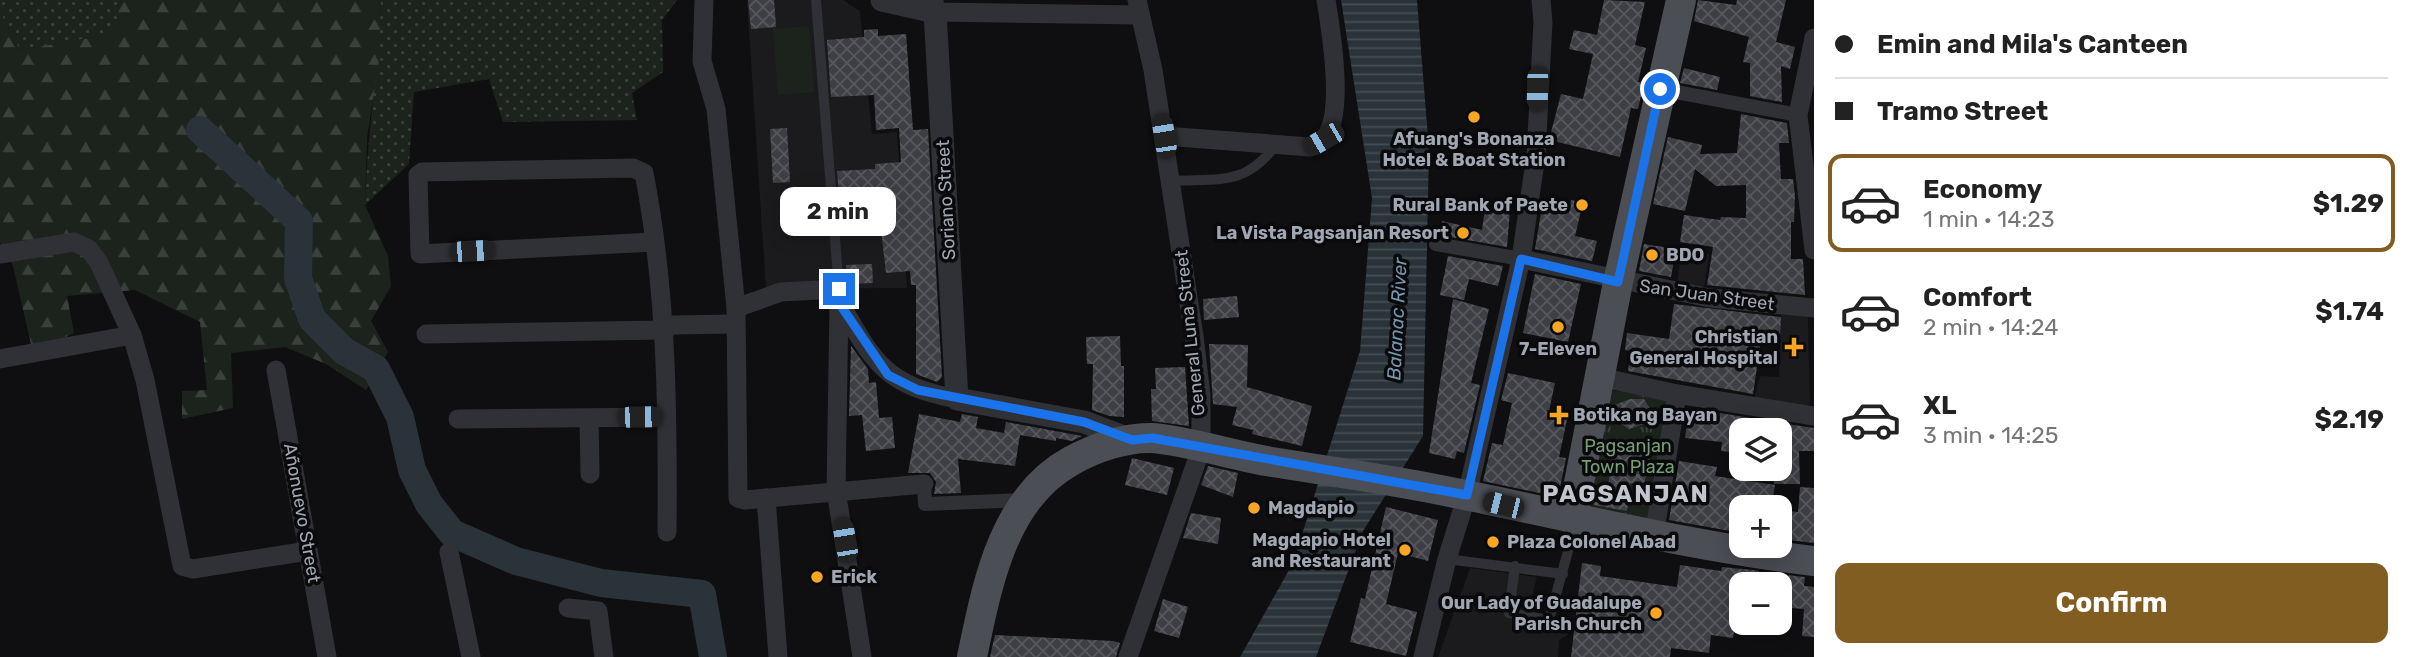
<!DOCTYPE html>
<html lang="en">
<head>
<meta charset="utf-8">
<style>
  body { margin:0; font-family:Rubik,sans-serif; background:#f6f6f6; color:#222; height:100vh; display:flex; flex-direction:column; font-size:26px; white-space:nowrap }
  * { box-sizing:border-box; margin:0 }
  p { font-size:23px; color:#767676 }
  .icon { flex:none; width:38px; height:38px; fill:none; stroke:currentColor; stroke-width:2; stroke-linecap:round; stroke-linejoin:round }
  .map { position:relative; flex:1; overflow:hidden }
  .drawer { display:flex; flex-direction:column; background:#fff; width:595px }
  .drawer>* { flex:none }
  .banner { display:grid; align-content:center; height:154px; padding:0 21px; background:#fff }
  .fabs { position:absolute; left:1729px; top:418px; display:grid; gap:14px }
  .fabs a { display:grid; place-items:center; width:63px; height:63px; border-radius:14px; background:#fff; box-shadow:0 4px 18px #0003; font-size:35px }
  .end { position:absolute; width:32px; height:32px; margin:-16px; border:9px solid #1a73e8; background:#fff; box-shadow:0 0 0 4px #fff }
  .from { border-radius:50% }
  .bubble { position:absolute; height:49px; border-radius:14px; background:#fff; box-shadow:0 4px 18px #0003; font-size:23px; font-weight:700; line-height:49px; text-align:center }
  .car { position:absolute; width:21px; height:42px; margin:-21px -10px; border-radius:9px; box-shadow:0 0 5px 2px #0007; background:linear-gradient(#222 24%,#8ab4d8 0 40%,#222 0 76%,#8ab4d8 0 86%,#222 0) }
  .banner b { display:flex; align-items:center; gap:24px; height:66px; font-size:26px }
  .banner b+b { border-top:2px solid #e0e0e0 }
  .banner i { width:18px; height:18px; background:#222 }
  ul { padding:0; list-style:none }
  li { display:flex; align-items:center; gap:21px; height:98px; margin:0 14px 10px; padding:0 7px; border:4px solid transparent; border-radius:14px }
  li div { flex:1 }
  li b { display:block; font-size:26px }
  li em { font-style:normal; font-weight:700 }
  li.active { border-color:#825d22 }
  li>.icon { width:63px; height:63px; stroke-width:1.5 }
  .action { display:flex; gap:14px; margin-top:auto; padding:14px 21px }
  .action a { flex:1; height:80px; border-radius:14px; background:#825d22; color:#fff; font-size:28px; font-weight:700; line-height:80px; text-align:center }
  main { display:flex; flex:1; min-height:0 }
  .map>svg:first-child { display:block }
</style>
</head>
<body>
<main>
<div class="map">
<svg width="1814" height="657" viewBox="0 0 1814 657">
  <defs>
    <pattern id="grass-dots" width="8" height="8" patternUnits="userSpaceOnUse" patternTransform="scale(1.75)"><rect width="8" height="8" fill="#1c231c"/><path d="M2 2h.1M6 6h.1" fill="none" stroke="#3a403b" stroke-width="1.8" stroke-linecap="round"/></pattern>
    <pattern id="forest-firs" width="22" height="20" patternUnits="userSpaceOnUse" patternTransform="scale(1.75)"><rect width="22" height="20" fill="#1c231c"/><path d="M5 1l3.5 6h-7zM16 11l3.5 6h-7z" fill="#3a403b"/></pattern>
    <pattern id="park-tufts" width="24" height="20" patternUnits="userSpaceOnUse" patternTransform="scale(1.75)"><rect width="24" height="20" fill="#1c231c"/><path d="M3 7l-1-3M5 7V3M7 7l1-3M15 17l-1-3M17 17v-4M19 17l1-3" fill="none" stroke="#3a403b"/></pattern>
    <pattern id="water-rules" width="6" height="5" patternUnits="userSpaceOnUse" patternTransform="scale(1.75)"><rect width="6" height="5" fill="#293339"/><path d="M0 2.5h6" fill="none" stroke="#454e53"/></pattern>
    <pattern id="building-cross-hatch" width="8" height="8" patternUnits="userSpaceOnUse" patternTransform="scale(1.75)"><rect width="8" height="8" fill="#3e3f44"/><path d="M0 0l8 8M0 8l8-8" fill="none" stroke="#57585d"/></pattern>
  </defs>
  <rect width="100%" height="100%" fill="#0f0f11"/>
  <g fill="#1b1b1e">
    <polygon points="747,0 843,0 860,11 872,134 897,132 907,288 766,289"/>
    <polygon points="1681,251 1709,254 1704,289 1677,286"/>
    <polygon points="1781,312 1808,318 1810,409 1754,400 1760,376 1779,377"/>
    <polygon points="1470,568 1537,577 1523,629 1569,634 1559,640 1558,657 1438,657"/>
  </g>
  <g fill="url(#grass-dots)">
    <polygon points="0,0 121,0 114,34 20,50 0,12"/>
    <path d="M381,0H677L662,20L663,72L632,93L637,120L503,122L489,79L414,92L409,164L365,205C367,136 378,69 381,0Z"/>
  </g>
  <polygon fill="url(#forest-firs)" points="121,0 381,0 379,60 367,138 365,205 388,256 391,286 371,321 388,352 366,390 326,364 285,347 231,353 233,408 182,419 182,391 207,390 200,322 135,290 67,296 74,333 33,353 13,266 0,242 0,12 20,50 113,34"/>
  <polygon fill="url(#park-tufts)" points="1608,390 1668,397 1647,523 1587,515"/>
  <polygon fill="#1c231c" points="809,26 814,92 778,95 773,29"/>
  <polygon fill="url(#water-rules)" points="1341,0 1417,0 1429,150 1423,436 1363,531 1316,657 1240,657 1293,563 1360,351 1372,198"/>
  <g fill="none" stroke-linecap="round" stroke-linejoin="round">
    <polyline stroke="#293339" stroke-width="28" points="200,130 299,221 298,278 312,319 344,351 376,369 400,417 412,470 429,504 452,533 516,561 601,583 702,594 713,657"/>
  </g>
  <g fill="url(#building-cross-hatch)">
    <polygon points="748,0 774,0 776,27 751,29"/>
    <polygon points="1604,0 1645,2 1635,45 1646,48 1638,82 1644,83 1638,109 1631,108 1620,157 1549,140 1561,94 1583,99 1593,54 1569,49 1574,30 1597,35"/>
    <polygon points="1698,0 1736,5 1737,0 1786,0 1776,42 1795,47 1790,69 1781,66 1782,102 1750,96 1750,63 1743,62 1749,37 1694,21"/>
    <polygon points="878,29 878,36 906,34 913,130 928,129 942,377 937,382 916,374 916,285 911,285 910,271 886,273 879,213 841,216 837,171 875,169 875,164 901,162 899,128 876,130 874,95 831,97 827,40 864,37 864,30"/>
    <polygon points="1684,68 1720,77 1717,90 1680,83"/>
    <polygon points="1741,114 1787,123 1789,143 1779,143 1781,179 1793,179 1795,196 1794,222 1791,222 1791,259 1803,259 1805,295 1707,285 1713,247 1680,242 1684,215 1720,220 1721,217 1746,218 1746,185 1716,186 1695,169 1685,211 1653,204 1668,137 1702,145 1700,154 1737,153"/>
    <polygon points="787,128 790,182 773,183 770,129"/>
    <polygon points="1571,200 1583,203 1575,236 1597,241 1592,261 1535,249 1542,207 1568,213"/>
    <polygon points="1485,209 1510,211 1507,247 1439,235 1442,221 1482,230"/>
    <polygon points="1644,244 1676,249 1671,277 1639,271"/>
    <polygon points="1448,256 1503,266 1498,286 1469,279 1464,300 1440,295"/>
    <polygon points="872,264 873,283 850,284 846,279 846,265"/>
    <polygon points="1535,274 1581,284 1568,342 1523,333"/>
    <polygon points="1237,296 1239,317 1204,320 1203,299"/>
    <polygon points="1453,299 1489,309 1471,383 1480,385 1464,453 1457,451 1455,459 1429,453"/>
    <polygon points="1674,304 1781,317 1780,341 1761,340 1753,394 1628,371 1631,351 1625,350 1627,333 1669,339"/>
    <polygon points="1120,336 1121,366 1124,366 1124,417 1109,416 1092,410 1093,364 1087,364 1086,337"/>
    <polygon points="1209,344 1248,345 1247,387 1312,406 1302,446 1252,434 1253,430 1232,425 1237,407 1213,404"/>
    <polygon points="851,346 868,369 869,383 876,382 879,418 892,417 895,448 866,451 862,415 849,416"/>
    <polygon points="1185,367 1189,426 1152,421 1151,389 1156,389 1155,368"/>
    <polygon points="1508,373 1555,383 1549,411 1568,415 1559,457 1566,458 1558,497 1483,481 1492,443 1503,445 1512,403 1501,400"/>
    <polygon points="1630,399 1644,399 1657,420 1629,429 1615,420 1611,412 1612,406"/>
    <polygon points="1689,408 1762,420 1761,430 1741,430 1741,453 1721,451 1722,442 1685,438"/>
    <polygon points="919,414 960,422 962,414 978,417 976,428 1004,433 1006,422 1082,436 1072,441 1056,438 1056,441 1020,435 1015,466 958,459 961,493 934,494 936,482 930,473 908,473"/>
    <polygon points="1780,423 1814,428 1814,451 1799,451 1800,484 1774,484 1774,469 1780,469"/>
    <polygon points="1610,445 1651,454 1644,485 1630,483 1627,511 1594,505 1595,497 1605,498 1611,470 1605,469"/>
    <polygon points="1132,458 1174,468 1167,495 1125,485"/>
    <polygon points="1679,461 1717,467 1715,476 1775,485 1771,508 1741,508 1741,533 1669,520"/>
    <polygon points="1208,466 1238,473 1233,497 1201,485"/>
    <polygon points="1800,487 1814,488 1814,543 1780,539 1780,510 1798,512"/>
    <polygon points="1386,507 1438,520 1428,561 1398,553 1386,604 1417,612 1406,656 1350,642 1361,598 1365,599"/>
    <polygon points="1191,513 1221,518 1218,544 1183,538"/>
    <polygon points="1582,563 1601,566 1600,576 1677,587 1680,565 1721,571 1722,567 1753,570 1759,571 1758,584 1741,584 1733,638 1711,635 1709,653 1671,648 1670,657 1571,657"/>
    <polygon points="1786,575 1805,577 1804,586 1814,587 1814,637 1802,636 1804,609 1780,607 1780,596 1784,596"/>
    <polygon points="1163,599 1188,607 1179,638 1154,631"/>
    <polygon points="995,635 1113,641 1120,643 1116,657 990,657"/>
  </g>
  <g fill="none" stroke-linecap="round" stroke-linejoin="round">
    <g stroke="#303136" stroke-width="10">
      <polyline points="816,0 839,289"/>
      <path d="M1171,181C1218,178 1244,187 1275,146"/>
      <polyline points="1447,559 1563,574"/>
      <polyline points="1515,566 1509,613 1549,620 1576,522"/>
    </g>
    <g stroke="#303136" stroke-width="14">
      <polyline points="1660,89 1798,115"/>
      <polyline points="1436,244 1521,259"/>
      <polyline points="924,484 925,504 1024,500"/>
    </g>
    <g stroke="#303136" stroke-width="19">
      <polyline points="704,0 702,61 716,109 736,308"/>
      <polyline points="934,0 935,12 1140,15"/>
      <polyline points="1814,38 1798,115 1814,250"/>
      <path d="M1164,136L1310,147C1313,145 1321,143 1324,139C1345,116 1331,30 1326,0"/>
      <path d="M654,242L420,254L418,175L422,172L633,168L644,173C667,291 668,413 667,532"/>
      <polyline points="0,254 74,242 89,249 99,263 132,335 145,380 182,566 193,569 308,551"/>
      <polyline points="1521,259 1710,298 1814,308"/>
      <polyline points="839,304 836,490 862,657"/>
      <polyline points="426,334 664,330 673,325 734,324"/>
      <polyline points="0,359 132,335"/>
      <polyline points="276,370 327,657"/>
      <polyline points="1600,377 1677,394 1814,416"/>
      <polyline points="589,418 590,474"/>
      <polyline points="458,419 666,417"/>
      <path d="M924,484L745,500L738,498L736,308L781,292L839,289L840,303C874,364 886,385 957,399"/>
      <polyline points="766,498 778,657"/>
      <polyline points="1654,536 1677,394"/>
      <polyline points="449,552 471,657"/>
      <polyline points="568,608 598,611 604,657"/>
      <polyline points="1128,657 1201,449 1201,395 1194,336 1153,70 1137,0"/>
      <polyline points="1423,657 1447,559 1467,495 1521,259 1536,155 1543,22 1541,0"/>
    </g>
    <polyline stroke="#303136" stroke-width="23" points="882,0 935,12 957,399 1084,422 1132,440"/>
    <g stroke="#4c4e55" stroke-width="30">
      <polyline points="1572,519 1618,282 1681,0"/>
      <path d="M972,657C987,586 1002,499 1071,461C1094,448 1126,437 1152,438C1191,441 1233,456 1272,462C1333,472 1395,480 1455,493C1574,517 1693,547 1814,561"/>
    </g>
  </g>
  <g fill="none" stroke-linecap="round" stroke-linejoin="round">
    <polyline stroke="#1a73e8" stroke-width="9" points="839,289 839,303 888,375 918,390 1084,422 1132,440 1152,438 1467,495 1521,259 1618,282 1660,89"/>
  </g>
  <g fill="#f7a621" stroke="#0a0a0c" stroke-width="2.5">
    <circle cx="1474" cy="117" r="7"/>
    <circle cx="1582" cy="205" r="7"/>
    <circle cx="1463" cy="233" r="7"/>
    <circle cx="1652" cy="255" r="7"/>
    <circle cx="1558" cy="327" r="7"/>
    <path d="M1790.5 336.5h7v7h7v7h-7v7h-7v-7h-7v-7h7z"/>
    <path d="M1555.5 404.5h7v7h7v7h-7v7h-7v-7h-7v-7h7z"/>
    <circle cx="1254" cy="508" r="7"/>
    <circle cx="1493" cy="542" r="7"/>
    <circle cx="1405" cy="550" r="7"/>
    <circle cx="817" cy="577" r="7"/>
    <circle cx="1656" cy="613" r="7"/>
  </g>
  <g text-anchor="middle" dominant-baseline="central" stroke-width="7" stroke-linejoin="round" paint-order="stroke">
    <g font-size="18" font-weight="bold" fill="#a0a6b2" stroke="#0a0a0c" text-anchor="end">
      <text x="1474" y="139" text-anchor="middle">Afuang's Bonanza<tspan x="1474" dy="21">Hotel &amp; Boat Station</tspan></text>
      <text x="1568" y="205">Rural Bank of Paete</text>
      <text x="1449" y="233">La Vista Pagsanjan Resort</text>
      <text x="1666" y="255" text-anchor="start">BDO</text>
      <text x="1778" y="337">Christian<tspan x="1778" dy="21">General Hospital</tspan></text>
      <text x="1558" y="349" text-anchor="middle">7-Eleven</text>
      <text x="1573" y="415" text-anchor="start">Botika ng Bayan</text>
      <text x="1268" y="508" text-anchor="start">Magdapio</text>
      <text x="1391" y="540">Magdapio Hotel<tspan x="1391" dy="21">and Restaurant</tspan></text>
      <text x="1507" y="542" text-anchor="start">Plaza Colonel Abad</text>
      <text x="831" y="577" text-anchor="start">Erick</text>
      <text x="1642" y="603">Our Lady of Guadalupe<tspan x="1642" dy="21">Parish Church</tspan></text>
    </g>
    <g font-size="18" fill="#a0a6b2" stroke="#0a0a0c">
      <text transform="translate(946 200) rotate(-93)">Soriano Street</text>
      <text transform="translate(1707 295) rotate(8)">San Juan Street</text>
      <text transform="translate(1190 333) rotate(-96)">General Luna Street</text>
      <text transform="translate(302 513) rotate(80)">Añonuevo Street</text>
    </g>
    <g font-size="18" fill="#769e77" stroke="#0a0a0c">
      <text x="1628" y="446">Pagsanjan<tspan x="1628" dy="21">Town Plaza</tspan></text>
    </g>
    <g font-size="19" font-style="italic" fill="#7596af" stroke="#0a0a0c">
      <text transform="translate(1397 319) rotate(-87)">Balanac River</text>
    </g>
    <g font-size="24" font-weight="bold" letter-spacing="2" fill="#c1c5ce" stroke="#0a0a0c">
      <text x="1626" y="494">PAGSANJAN</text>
    </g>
  </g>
</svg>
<div class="fabs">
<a><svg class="icon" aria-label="layers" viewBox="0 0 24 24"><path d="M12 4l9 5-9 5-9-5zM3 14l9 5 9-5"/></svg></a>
<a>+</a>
<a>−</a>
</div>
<i class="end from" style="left:1660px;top:89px"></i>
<i class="end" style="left:839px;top:289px"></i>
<div class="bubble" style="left:780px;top:187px;width:116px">2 min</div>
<i class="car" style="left:1537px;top:89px;rotate:181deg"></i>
<i class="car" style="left:1164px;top:136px;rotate:351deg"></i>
<i class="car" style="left:1324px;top:139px;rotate:240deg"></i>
<i class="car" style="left:472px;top:251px;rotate:87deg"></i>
<i class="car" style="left:640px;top:417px;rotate:89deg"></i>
<i class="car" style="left:1503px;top:505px;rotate:284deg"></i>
<i class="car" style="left:845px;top:540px;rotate:350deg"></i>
</div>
<section class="drawer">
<div class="banner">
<b><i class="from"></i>Emin and Mila's Canteen</b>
<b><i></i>Tramo Street</b>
</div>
<ul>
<li class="active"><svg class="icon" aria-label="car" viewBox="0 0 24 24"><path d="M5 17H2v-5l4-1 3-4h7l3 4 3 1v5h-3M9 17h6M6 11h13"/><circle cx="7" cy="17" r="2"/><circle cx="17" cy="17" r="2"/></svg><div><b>Economy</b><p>1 min · 14:23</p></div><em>$1.29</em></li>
<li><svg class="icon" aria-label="car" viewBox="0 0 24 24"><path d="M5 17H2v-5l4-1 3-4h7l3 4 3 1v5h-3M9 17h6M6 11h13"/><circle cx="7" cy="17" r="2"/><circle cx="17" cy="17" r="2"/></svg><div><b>Comfort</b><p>2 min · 14:24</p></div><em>$1.74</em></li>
<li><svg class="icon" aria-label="car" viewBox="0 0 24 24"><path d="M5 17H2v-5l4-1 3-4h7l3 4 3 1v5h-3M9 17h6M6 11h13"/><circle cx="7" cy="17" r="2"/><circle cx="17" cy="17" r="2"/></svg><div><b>XL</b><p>3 min · 14:25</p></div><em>$2.19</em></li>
</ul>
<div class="action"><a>Confirm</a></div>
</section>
</main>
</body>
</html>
